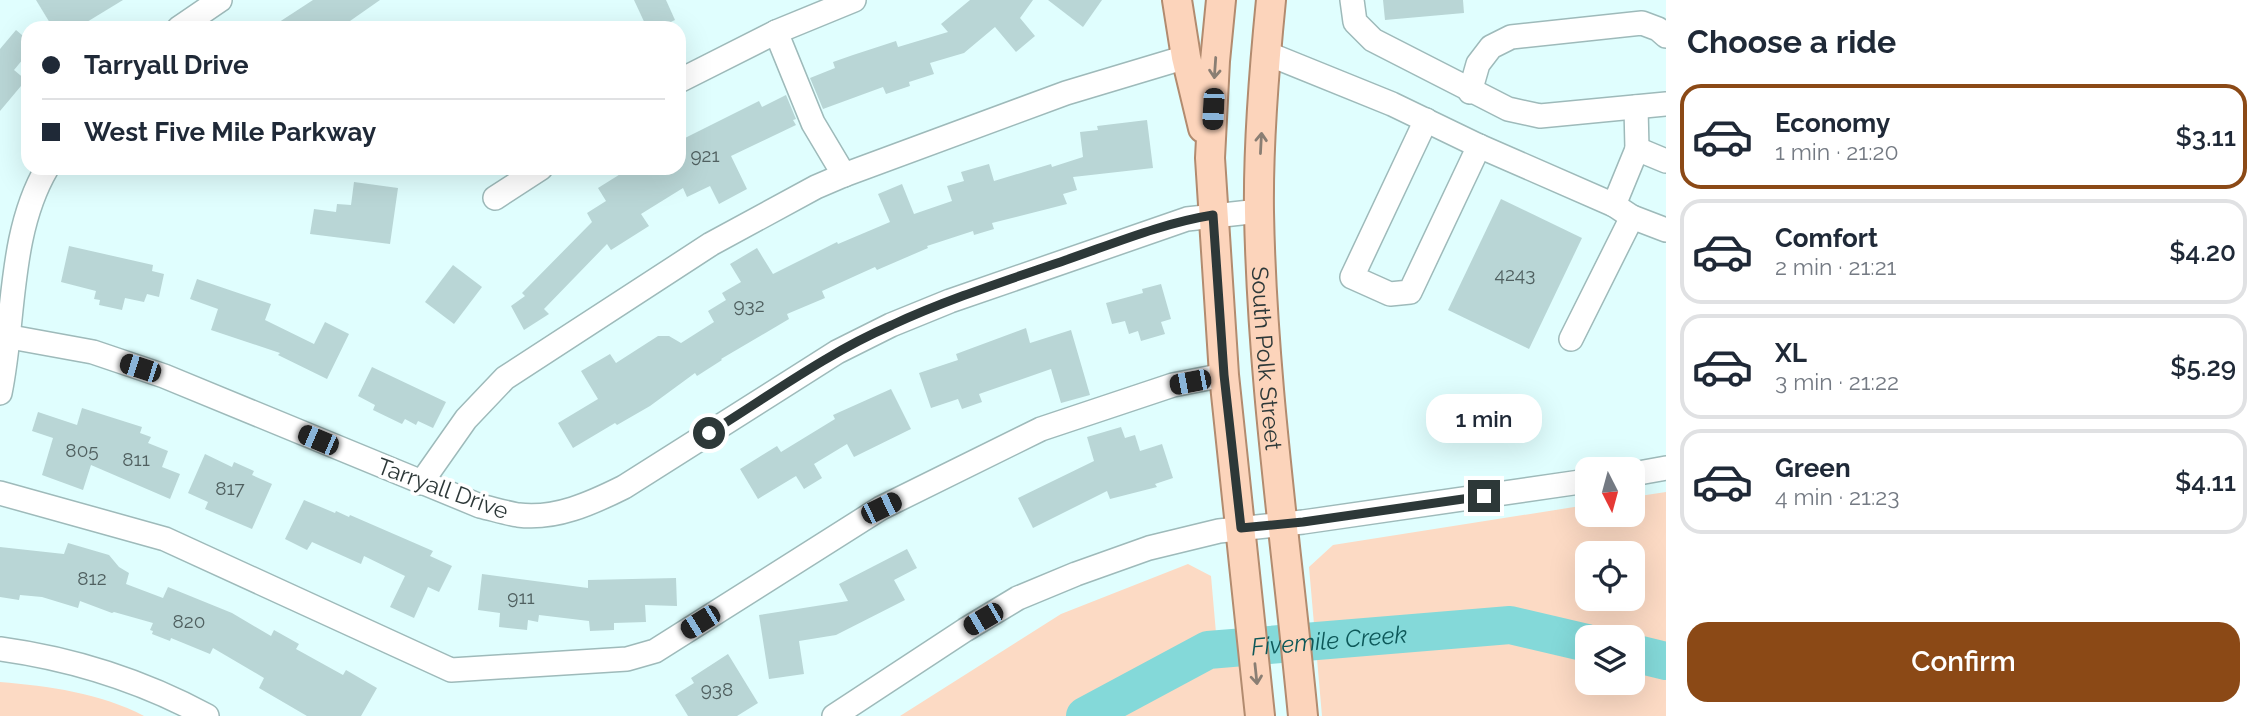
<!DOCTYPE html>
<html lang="en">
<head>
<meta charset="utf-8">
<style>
  body { margin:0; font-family:Raleway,sans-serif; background:#f6f6f7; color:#1f2937; height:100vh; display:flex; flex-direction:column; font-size:26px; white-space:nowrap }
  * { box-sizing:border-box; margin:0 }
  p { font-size:23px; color:#747a83 }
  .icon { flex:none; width:38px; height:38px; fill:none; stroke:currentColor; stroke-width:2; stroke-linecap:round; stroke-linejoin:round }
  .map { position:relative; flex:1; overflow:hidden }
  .drawer { display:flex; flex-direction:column; background:#fff; width:595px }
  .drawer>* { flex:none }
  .hud { position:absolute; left:21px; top:21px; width:665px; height:154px; border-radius:21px; box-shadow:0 7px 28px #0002; display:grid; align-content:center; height:154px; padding:0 21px; background:#fff }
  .needle { width:46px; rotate:174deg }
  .buttons { position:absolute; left:1575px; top:457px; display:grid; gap:14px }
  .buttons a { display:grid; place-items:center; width:70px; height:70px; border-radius:14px; background:#fff; box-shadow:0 7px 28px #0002; font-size:35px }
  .end { position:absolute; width:32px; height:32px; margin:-16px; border:9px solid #2d3838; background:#fff; box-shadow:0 0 0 4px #fff }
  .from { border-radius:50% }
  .bubble { position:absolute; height:49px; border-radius:21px; background:#fff; box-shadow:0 7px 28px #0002; font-size:23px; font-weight:600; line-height:49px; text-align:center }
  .car { position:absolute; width:21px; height:42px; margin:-21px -10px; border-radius:9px; box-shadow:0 0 5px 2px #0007; background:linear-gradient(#222 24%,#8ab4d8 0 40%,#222 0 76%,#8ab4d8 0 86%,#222 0) }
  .hud b { display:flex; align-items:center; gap:24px; height:66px; font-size:26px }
  .hud b+b { border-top:2px solid #e0e1e3 }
  .hud i { width:18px; height:18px; background:#1f2937 }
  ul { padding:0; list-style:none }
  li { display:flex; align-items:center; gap:21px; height:105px; margin:0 14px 10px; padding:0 7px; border:4px solid #e0e1e3; border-radius:21px }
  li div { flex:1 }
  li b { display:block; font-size:26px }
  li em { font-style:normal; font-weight:600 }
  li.active { border-color:#8b4916 }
  li>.icon { width:63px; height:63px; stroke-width:1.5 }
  h2 { padding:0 21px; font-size:32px; line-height:84px }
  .primary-button { display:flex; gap:14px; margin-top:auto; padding:14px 21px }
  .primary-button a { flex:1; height:80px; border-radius:21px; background:#8b4916; color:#fff; font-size:28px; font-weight:600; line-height:80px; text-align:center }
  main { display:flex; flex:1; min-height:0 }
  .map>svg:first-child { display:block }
</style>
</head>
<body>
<main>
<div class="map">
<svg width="1666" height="716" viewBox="0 0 1666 716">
  <rect width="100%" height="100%" fill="#e0fefe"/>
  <g fill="#fcdac4" fill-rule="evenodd">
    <path d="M1666,492V716H1322L1309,567L1333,545L1587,505V514H1633V497ZM1587,553H1633V598H1587ZM1587,637H1633V682H1587Z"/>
    <polygon points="1188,564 1211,576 1219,667 1239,657 1245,716 900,716 1061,614"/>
    <path d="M0,682C49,686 100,693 144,716H0Z"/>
  </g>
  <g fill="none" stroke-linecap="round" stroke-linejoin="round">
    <g stroke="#84d9d9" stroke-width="38">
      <polyline points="1633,653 1666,661"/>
      <path id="s1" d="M1085,716L1208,650L1510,625L1587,643"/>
    </g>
  </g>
  <g fill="#b9d6d6">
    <polygon points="36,0 123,0 77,28 53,28"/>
    <polygon points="313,0 380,0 340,28 270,28"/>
    <polygon points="634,0 666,0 675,20 658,28 647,28"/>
    <polygon points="970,0 1033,0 1020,18 1035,36 1016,52 995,27 964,53 930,63 934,74 909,82 910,86 886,94 883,87 823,109 810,78 835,68 833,62 853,55 896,41 898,47 948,32 941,24"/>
    <polygon points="1048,0 1102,0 1083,27"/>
    <polygon points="1383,0 1463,0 1464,13 1385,20"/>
    <polygon points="16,30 28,40 28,53 14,70 26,80 0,111 0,49"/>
    <polygon points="786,95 796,119 793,120 796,125 731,156 747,189 719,204 710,186 687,197 683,188 641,214 649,226 611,250 607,244 544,309 549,314 524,330 511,306 525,296 522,293 592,222 587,213 606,201 598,188 630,168 679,168 679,141 759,101 762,107"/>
    <polygon points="1147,120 1153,168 1073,177 1077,190 1063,194 1067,204 992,223 994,229 974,235 973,231 927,246 928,248 877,270 875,267 822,291 825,298 787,314 789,319 721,359 722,360 697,376 695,373 650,406 617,425 615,423 573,448 558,423 598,399 581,371 610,354 616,363 658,336 669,336 681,343 714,322 708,311 726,300 722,293 741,282 730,264 757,248 773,274 837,242 838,244 890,222 878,194 902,184 914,214 952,201 947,186 964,181 961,172 989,164 994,181 1051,164 1052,167 1083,157 1080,132 1098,130 1097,126"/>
    <polygon points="354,182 398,188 390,244 310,234 314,209 336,212 337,204 351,205"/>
    <polygon points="1501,199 1582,238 1529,349 1448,310"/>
    <polygon points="69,246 153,265 152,271 164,274 159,297 147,294 144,302 125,298 122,310 99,305 100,300 94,299 96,291 61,282"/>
    <polygon points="453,265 482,287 454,324 425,302"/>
    <polygon points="197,279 271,304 265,320 314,344 325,322 349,334 327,379 278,355 280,353 211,330 218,309 190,299"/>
    <polygon points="1161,284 1171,319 1161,322 1165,334 1141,341 1138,331 1129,334 1125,321 1112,324 1106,303 1143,293 1142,289"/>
    <polygon points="1026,328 1030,343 1071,330 1090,395 1061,403 1051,369 979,394 982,402 962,409 958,399 931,408 919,373 958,360 956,354"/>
    <polygon points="372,367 446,402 433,428 418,421 416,425 405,419 402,424 373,410 375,405 358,396"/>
    <polygon points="891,389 911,429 854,457 847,444 814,464 822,478 804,489 796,476 758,499 740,469 777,446 781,452 835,419 833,415"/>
    <polygon points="82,408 142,427 140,433 151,437 148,443 168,451 162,467 180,474 170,499 91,465 83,490 42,475 53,438 32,431 38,412 77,425"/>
    <polygon points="1121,427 1125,438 1135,435 1140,451 1162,444 1173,478 1155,484 1157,487 1110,499 1107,491 1033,528 1018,498 1094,461 1087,437"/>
    <polygon points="205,454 232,467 234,462 254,471 252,475 272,484 252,529 205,509 208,502 188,493"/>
    <polygon points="304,500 335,513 336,511 349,517 350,515 433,551 430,556 452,566 439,592 428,587 414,618 390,607 405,576 364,556 361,564 312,542 307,550 285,539"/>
    <polygon points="68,543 109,555 119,567 129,573 126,584 163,598 168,587 232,613 271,636 274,630 299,644 296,649 343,675 346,670 377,688 361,716 307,716 259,688 264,678 213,648 210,654 171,638 170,641 152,634 153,631 150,630 153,623 114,612 112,613 80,601 78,608 42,597 20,595 19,600 0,597 0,547 64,554"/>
    <polygon points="907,549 917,568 894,580 905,600 836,635 799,641 804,674 769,679 759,615 848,601 839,584"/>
    <polygon points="482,574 588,588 588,580 676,578 677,606 645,605 646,622 614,623 614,630 590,631 589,621 539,615 538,622 528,620 527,630 499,627 500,613 478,610"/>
    <polygon points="728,654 758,703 737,716 688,716 675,695 694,683 691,678"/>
  </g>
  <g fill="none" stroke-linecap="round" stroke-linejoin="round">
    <defs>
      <g id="minor">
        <polyline points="1352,0 1355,22 1373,40 1508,109 1540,116 1666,104"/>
        <polyline points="179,28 220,0"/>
        <polyline points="776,32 813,123 844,175"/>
        <polyline points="1266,53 1392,104 1479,146 1614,205 1632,217 1666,230"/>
        <polyline points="679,81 776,32 854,0"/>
        <polyline points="1470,92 1478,64 1491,47 1511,37 1642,23 1658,29 1666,36"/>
        <polyline points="1636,107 1637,149"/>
        <polyline points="1426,120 1352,277 1390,294 1410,292 1479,146"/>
        <polyline points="495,198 541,168"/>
        <polyline points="1614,205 1637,149 1666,161"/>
        <path d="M0,335L93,352L164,376L480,506C493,509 506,513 518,515C555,520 592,503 624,487L837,352L891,325L950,301L1187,219L1259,211"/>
        <polyline points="1571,339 1632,217"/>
        <path d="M0,393C15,321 8,234 47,168"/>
        <polyline points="1633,474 1666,468"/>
        <polyline points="421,483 466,419 505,378 711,244 816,187 844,175 1066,93 1186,57"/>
        <polyline points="0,493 165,539 451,670 627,659 655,651 881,508 1041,429 1173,385 1224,375"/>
        <path d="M0,649C73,659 142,681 207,716"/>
        <polyline points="834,716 965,630 1018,598 1076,574 1149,548 1219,531 1303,522 1587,481"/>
      </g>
      <g id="major">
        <polyline points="1177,0 1186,57 1203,128"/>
        <polyline points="1221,0 1215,61 1210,158 1224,375 1260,716"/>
        <path id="s2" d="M1271,0C1264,70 1258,142 1259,212C1262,381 1287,548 1303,716"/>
      </g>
    </defs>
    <use href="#minor" stroke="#9ebaba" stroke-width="26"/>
    <use href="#major" stroke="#b28b6f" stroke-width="32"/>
    <use href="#minor" stroke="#fff" stroke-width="23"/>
    <use href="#major" stroke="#fcd4bb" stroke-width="28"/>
  </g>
  <defs><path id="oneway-shaft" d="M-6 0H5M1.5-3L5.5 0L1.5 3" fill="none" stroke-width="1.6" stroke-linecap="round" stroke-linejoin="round" transform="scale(1.75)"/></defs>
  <g stroke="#8a7e73">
    <use href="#oneway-shaft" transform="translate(1215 68) rotate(94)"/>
    <use href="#oneway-shaft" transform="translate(1261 143) rotate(-87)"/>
    <use href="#oneway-shaft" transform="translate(1256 674) rotate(84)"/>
  </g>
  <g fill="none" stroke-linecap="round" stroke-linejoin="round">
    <path stroke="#2d3838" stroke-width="9" d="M709,433C769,396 827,353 892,325C948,299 1008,280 1066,260C1115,243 1163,223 1213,215L1224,375L1241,528L1303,522L1484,496"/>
  </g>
  <g text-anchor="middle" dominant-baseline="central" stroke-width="7" stroke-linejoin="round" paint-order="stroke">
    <g font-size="19" fill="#506060">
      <text x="705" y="155">921</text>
      <text x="1515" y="274">4243</text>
      <text x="749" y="305">932</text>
      <text x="82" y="450">805</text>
      <text x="136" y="459">811</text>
      <text x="230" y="488">817</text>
      <text x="92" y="578">812</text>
      <text x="521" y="597">911</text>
      <text x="189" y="621">820</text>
      <text x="717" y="689">938</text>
    </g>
    <g font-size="23" fill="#2d3838" stroke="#fff">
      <text stroke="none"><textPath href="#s2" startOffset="359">South Polk Street</textPath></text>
      <text transform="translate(443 488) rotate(20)">Tarryall Drive</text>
    </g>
    <g font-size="24" font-style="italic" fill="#0d5859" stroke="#fff">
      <text stroke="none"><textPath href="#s1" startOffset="261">Fivemile Creek</textPath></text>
    </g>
  </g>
</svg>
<div class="buttons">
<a><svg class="needle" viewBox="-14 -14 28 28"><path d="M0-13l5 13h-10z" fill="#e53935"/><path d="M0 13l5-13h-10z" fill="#747a83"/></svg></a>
<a><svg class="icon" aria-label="locate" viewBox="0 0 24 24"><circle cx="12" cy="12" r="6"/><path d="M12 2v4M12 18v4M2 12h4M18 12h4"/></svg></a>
<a><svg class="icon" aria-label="layers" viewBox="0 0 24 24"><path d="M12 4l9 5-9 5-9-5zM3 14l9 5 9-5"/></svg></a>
</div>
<i class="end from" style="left:709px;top:433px"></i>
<i class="end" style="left:1484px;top:496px"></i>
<div class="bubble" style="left:1426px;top:394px;width:116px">1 min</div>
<i class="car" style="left:1213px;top:109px;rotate:183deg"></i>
<i class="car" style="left:140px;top:368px;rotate:288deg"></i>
<i class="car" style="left:1190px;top:382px;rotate:259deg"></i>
<i class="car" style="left:318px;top:440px;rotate:293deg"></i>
<i class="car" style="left:881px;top:508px;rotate:64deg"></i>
<i class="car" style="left:983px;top:619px;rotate:240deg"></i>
<i class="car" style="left:700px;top:622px;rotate:238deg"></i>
<div class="hud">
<b><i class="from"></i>Tarryall Drive</b>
<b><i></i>West Five Mile Parkway</b>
</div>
</div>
<section class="drawer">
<h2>Choose a ride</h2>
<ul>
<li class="active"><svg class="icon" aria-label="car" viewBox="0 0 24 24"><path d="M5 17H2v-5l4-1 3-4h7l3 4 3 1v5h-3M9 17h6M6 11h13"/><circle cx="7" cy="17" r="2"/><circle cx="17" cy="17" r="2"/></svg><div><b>Economy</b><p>1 min · 21:20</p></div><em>$3.11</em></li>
<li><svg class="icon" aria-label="car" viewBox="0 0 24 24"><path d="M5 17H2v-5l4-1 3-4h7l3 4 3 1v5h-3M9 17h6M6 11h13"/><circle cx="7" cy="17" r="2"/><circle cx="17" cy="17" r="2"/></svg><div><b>Comfort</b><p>2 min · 21:21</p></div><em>$4.20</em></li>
<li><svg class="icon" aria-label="car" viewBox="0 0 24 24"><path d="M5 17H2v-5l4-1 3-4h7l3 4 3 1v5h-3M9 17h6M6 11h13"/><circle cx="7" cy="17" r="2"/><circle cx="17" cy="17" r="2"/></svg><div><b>XL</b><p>3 min · 21:22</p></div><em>$5.29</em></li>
<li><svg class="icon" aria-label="car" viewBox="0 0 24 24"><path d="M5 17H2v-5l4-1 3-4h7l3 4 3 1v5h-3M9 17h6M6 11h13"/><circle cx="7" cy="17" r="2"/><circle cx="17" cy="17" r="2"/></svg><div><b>Green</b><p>4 min · 21:23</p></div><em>$4.11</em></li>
</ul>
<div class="primary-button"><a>Confirm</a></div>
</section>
</main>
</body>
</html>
